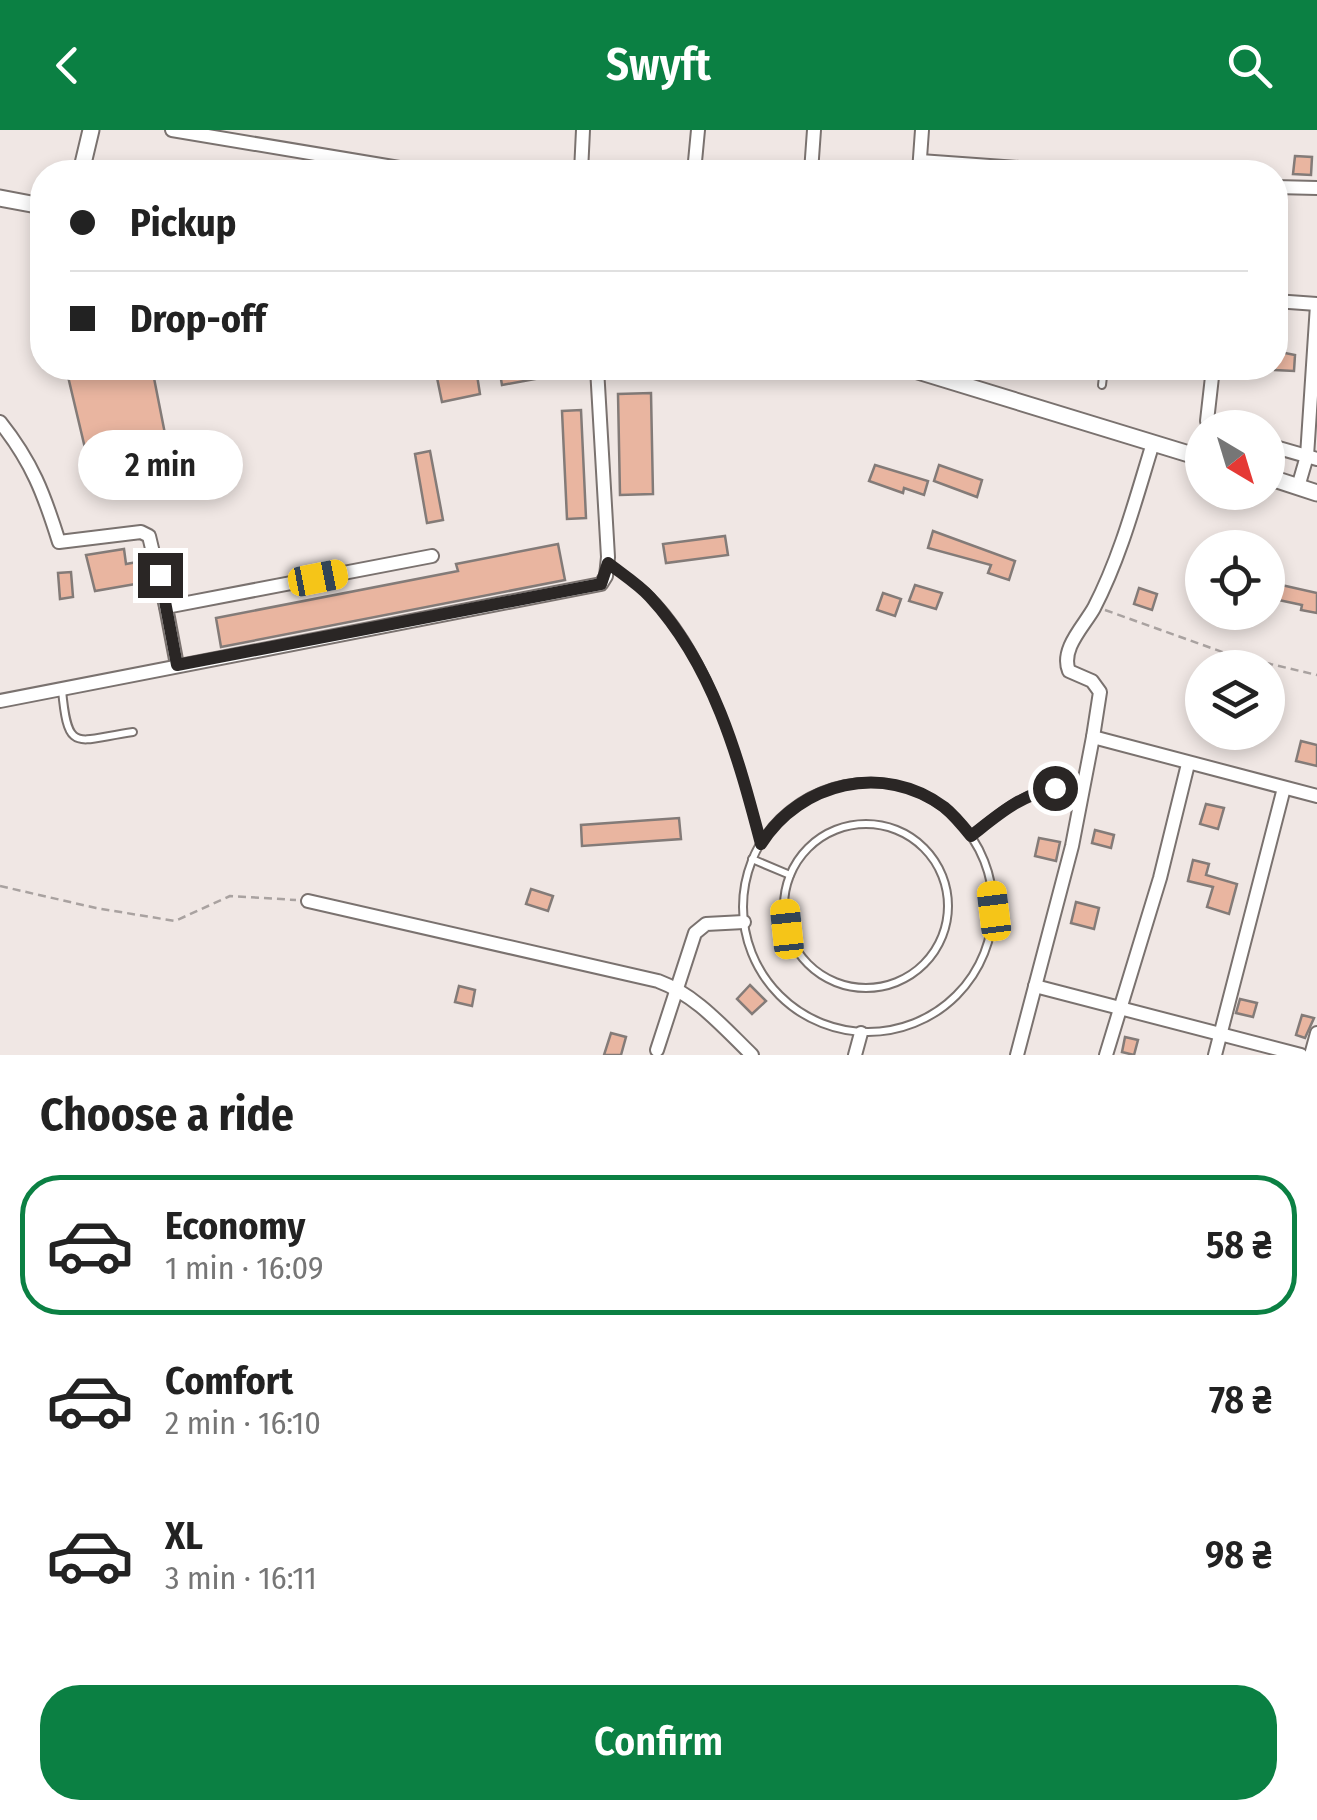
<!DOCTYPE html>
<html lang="en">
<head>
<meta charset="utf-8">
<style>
  body { margin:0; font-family:"Fira Sans Condensed",sans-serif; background:#f6f6f6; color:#222; height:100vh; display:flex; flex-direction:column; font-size:38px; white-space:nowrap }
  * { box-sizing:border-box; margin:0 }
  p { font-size:32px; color:#767676 }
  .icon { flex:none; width:55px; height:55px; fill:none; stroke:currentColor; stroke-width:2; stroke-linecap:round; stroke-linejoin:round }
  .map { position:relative; height:925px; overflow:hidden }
  .drawer { display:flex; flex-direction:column; background:#fff; flex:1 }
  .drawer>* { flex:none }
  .hud { position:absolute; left:30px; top:30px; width:1258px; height:220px; border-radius:40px; box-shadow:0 5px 15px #0003; display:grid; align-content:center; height:220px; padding:0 40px; background:#fff }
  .needle { width:65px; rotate:142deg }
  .tools { position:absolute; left:1185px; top:280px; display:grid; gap:20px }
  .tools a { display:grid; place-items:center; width:100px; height:100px; border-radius:50%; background:#fff; box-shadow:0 5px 15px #0003; font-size:50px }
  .end { position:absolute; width:45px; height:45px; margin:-22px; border:12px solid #2a2625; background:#fff; box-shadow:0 0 0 5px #fff }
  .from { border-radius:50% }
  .bubble { position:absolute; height:70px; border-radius:35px; background:#fff; box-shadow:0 5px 15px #0003; font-size:32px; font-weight:600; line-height:70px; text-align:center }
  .car { position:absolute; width:30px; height:60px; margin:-30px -15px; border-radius:12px; box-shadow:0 0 8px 2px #0007; background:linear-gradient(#f5c518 24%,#345 0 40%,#f5c518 0 76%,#345 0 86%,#f5c518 0) }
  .hud b { display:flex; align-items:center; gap:35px; height:95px; font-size:38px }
  .hud b+b { border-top:2px solid #e0e0e0 }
  .hud i { width:25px; height:25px; background:#222 }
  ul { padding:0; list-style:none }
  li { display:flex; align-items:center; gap:30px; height:140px; margin:0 20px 15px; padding:0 20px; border:5px solid transparent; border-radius:40px }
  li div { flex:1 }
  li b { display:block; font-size:38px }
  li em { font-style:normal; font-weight:600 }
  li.active { border-color:#0b8043 }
  li>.icon { width:90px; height:90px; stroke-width:1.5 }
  h2 { padding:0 40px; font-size:45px; line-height:120px }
  .cta { display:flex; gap:20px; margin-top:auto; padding:20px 40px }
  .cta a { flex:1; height:115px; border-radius:40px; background:#0b8043; color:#fff; font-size:40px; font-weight:600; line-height:115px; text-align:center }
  header { display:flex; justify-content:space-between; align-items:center; height:130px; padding:0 40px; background:#0b8043; color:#fff; font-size:45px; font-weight:600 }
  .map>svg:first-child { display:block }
</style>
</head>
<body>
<header><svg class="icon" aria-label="back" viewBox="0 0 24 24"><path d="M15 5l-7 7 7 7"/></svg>Swyft<svg class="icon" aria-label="search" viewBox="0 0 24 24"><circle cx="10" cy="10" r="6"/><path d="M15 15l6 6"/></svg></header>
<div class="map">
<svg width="1317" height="925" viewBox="0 0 1317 925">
  <rect width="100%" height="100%" fill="#f0e7e4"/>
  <g fill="#e9b5a0" stroke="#837b78" stroke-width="2.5">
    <polygon points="1295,26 1312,27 1311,45 1293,44"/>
    <polygon points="1275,221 1295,225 1294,241 1275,240"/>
    <polygon points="66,238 152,238 168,319 89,335"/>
    <polygon points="435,238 457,238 459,248 477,245 480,264 442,272"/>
    <polygon points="499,238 545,238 546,247 502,255"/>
    <polygon points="651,263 653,364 620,365 618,264"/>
    <polygon points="581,280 586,388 567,389 562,281"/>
    <polygon points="430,321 443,390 427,393 415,324"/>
    <polygon points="875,335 928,351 924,365 904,358 903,363 869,351"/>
    <polygon points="939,335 982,350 977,367 934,351"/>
    <polygon points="933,401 1015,431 1009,450 988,443 991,435 928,418"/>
    <polygon points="725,406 728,425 666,433 663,414"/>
    <polygon points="558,414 565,450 221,517 216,488 458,441 456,434"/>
    <polygon points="124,419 126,434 143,431 147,452 95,461 86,425"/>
    <polygon points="71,442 73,467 60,469 58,443"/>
    <polygon points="1277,454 1317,463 1317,483 1301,480 1302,475 1274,469"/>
    <polygon points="915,455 942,463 936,479 909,471"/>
    <polygon points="1139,458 1157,464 1152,480 1134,474"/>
    <polygon points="883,463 901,469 895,486 877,480"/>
    <polygon points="1301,611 1317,615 1317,636 1296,631"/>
    <polygon points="1206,674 1224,678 1218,699 1200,694"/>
    <polygon points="679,688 681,709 582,716 581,695"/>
    <polygon points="1095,700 1114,705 1111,718 1092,713"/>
    <polygon points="1039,708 1060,712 1056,731 1035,726"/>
    <polygon points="1193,730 1209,734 1206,745 1237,754 1229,784 1207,777 1213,757 1188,751"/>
    <polygon points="531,759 553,766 548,781 526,774"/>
    <polygon points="1076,772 1099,778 1094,799 1071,793"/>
    <polygon points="750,855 766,871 752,884 737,869"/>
    <polygon points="459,856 475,860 472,876 455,872"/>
    <polygon points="1240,869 1257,873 1253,887 1236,883"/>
    <polygon points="1302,885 1314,888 1305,908 1296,905"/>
    <polygon points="611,903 626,907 621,925 604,925"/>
    <polygon points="1125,907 1138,910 1134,925 1122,922"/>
  </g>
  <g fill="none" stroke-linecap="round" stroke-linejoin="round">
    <defs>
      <g id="service">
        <polyline points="1102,255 1104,238"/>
        <path d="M609,434C621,443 634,452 646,462C710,521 739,632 761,714"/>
        <path d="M62,560C68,625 76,610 133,602"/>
        <circle cx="868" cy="777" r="125"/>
        <circle cx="866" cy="776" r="82"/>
        <path d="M971,705C1008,677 1030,654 1080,659"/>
        <polyline points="752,729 790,745"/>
      </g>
      <g id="minor">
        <polyline points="172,0 423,42"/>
        <polyline points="920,31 1076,42"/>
        <polyline points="581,42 583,0"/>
        <polyline points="694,42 698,0"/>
        <polyline points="811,42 814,0"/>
        <polyline points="919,42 922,0"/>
        <polyline points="1275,57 1317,58"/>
        <polyline points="1275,171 1317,174"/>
        <path d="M0,292C32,332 44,364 59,412L141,402L149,406L166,477"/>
        <polyline points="1210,298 1207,291 1213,238"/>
        <polyline points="1268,315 1317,329"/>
        <polyline points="1298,357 1307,326 1317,175"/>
        <polyline points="177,535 166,477 432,426"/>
        <polyline points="0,571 601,454 606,446 608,427 597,238"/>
        <path d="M1093,607L1100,562L1092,551L1069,541C1060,519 1084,496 1094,478C1121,426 1136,368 1153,313"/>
        <path d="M308,771L658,851C696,865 723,897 752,925"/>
        <polyline points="1035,856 1301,925"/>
        <polyline points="657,920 695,803 706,794 744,792"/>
        <polyline points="855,925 861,903"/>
        <polyline points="1017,925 1072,716 1093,607 1317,666"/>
        <polyline points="1106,925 1160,748 1188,634"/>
        <polyline points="1215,925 1284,658"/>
        <polyline points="1311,925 1317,903"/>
      </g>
      <g id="tertiary">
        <polyline points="81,42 91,0"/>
        <polyline points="0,68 42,76"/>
        <polyline points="908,238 1202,328"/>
        <polyline points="1268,347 1317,363"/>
      </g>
    </defs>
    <use href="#service" stroke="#7a726f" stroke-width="10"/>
    <use href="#minor" stroke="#7a726f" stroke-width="16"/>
    <use href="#tertiary" stroke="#7a726f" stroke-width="19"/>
    <g stroke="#a9a2a0" stroke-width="2.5" stroke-dasharray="8 5" stroke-linecap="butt">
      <polyline points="1105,480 1228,524 1317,545"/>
      <polyline points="0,756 96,778 175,791 230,766 296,770"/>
    </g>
    <use href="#service" stroke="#fff" stroke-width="6"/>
    <use href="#minor" stroke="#fff" stroke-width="12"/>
    <use href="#tertiary" stroke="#fff" stroke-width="15"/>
  </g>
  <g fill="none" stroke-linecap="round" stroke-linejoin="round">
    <path stroke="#2a2625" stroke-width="12" d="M160,445L177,535L601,454L608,433C622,444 638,454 650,467C713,535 738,626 761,714C800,652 884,632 944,677C954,685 963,696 971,706C998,685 1020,665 1055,658"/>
  </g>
</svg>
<div class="tools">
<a><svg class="needle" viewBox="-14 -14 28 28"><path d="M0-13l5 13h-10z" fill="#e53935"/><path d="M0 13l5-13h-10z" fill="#767676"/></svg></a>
<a><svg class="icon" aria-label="locate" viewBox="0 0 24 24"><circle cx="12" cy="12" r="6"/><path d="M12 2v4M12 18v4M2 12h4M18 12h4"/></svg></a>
<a><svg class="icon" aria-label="layers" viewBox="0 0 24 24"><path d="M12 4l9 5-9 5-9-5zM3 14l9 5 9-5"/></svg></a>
</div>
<i class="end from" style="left:1055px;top:658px"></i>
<i class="end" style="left:160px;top:445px"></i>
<div class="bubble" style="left:78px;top:300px;width:165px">2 min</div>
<i class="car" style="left:318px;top:448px;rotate:79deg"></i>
<i class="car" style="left:994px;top:781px;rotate:353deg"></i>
<i class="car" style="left:787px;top:799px;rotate:354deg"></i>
<div class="hud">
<b><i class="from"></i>Pickup</b>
<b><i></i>Drop-off</b>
</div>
</div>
<section class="drawer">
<h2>Choose a ride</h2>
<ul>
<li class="active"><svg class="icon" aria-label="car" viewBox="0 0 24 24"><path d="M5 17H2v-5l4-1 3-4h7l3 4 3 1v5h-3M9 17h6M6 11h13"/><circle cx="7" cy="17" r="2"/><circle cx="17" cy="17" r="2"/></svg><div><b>Economy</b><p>1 min · 16:09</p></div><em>58 ₴</em></li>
<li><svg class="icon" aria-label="car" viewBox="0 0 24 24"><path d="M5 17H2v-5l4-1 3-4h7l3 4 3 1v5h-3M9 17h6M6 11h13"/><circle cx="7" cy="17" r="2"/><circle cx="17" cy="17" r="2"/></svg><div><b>Comfort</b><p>2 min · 16:10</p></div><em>78 ₴</em></li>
<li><svg class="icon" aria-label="car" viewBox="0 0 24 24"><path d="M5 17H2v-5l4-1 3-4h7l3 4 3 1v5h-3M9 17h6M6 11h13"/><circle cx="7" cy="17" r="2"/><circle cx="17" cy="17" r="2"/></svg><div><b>XL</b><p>3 min · 16:11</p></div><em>98 ₴</em></li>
</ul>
<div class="cta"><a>Confirm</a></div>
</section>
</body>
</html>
